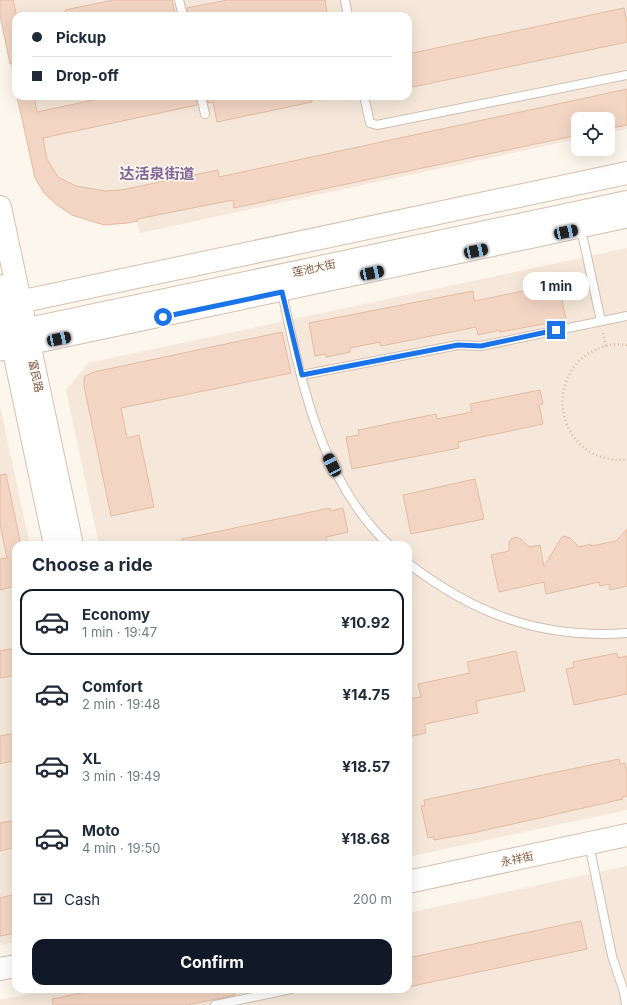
<!DOCTYPE html>
<html lang="en">
<head>
<meta charset="utf-8">
<style>
  body { margin:0; font-family:Inter,"Noto Sans SC",sans-serif; background:#f2f2f3; color:#1f2937; height:100vh; display:flex; flex-direction:column; font-size:15px; white-space:nowrap }
  * { box-sizing:border-box; margin:0 }
  p { font-size:13px; color:#747a83 }
  .icon { flex:none; width:22px; height:22px; fill:none; stroke:currentColor; stroke-width:2; stroke-linecap:round; stroke-linejoin:round }
  .map { position:relative; flex:1; overflow:hidden }
  .panel { position:absolute; left:12px; top:541px; width:400px; height:452px; display:flex; flex-direction:column; background:#fff; border-radius:12px; box-shadow:0 4px 16px #0002 }
  .panel>* { flex:none }
  .hud { position:absolute; left:12px; top:12px; width:400px; height:88px; border-radius:12px; box-shadow:0 4px 16px #0002; display:grid; align-content:center; height:88px; padding:0 20px; background:#fff }
  .buttons { position:absolute; left:571px; top:112px; display:grid; gap:8px }
  .buttons a { display:grid; place-items:center; width:44px; height:44px; border-radius:8px; background:#fff; box-shadow:0 4px 16px #0002; font-size:20px }
  .end { position:absolute; width:18px; height:18px; margin:-9px; border:5px solid #1a73e8; background:#fff; box-shadow:0 0 0 2px #fff }
  .from { border-radius:50% }
  .bubble { position:absolute; height:28px; border-radius:12px; background:#fff; box-shadow:0 4px 16px #0002; font-size:13px; font-weight:700; line-height:28px; text-align:center }
  .car { position:absolute; width:12px; height:24px; margin:-12px -6px; border-radius:5px; box-shadow:0 0 3px 1px #0007; background:linear-gradient(#222 24%,#8ab4d8 0 40%,#222 0 76%,#8ab4d8 0 86%,#222 0) }
  .hud b { display:flex; align-items:center; gap:14px; height:38px; font-size:15px }
  .hud b+b { border-top:1px solid #e0e1e3 }
  .hud i { width:10px; height:10px; background:#1f2937 }
  ul { padding:0; list-style:none }
  li { display:flex; align-items:center; gap:12px; height:66px; margin:0 8px 6px; padding:0 12px; border:2px solid transparent; border-radius:12px }
  li div { flex:1 }
  li b { display:block; font-size:15px }
  li em { font-style:normal; font-weight:700 }
  li.active { border-color:#111827 }
  li>.icon { width:36px; height:36px; stroke-width:1.5 }
  h2 { padding:0 20px; font-size:18px; line-height:48px }
  .pay { display:flex; align-items:center; gap:10px; height:44px; padding:0 20px; font-size:15px }
  .pay p { margin-inline-start:auto }
  .action { display:flex; gap:8px; margin-top:auto; padding:8px 20px }
  .action a { flex:1; height:46px; border-radius:12px; background:#111827; color:#fff; font-size:16px; font-weight:700; line-height:46px; text-align:center }
  .map>svg:first-child { display:block }
</style>
</head>
<body>
<div class="map">
<svg width="627" height="1005" viewBox="0 0 627 1005">
  <rect width="100%" height="100%" fill="#fdf6ec"/>
  <g fill="#f5e8da">
    <polygon points="0,0 627,0 627,129 608,133 608,119 578,119 578,139 140,233 137,221 104,225 72,215 57,205 44,193 35,178 17,96 408,96 408,16 16,16 16,91 0,15"/>
    <polygon points="627,248 627,810 408,857 408,545 99,545 66,390 88,363"/>
    <polygon points="0,406 30,545 16,545 16,942 0,945"/>
    <polygon points="627,866 627,1005 0,1005 0,1000 52,989 408,989 408,913"/>
  </g>
  <g fill="#f3d5c3" stroke="#e6bba3">
    <polygon points="0,0 13,0 16,13 16,63 10,64 0,15"/>
    <polygon points="114,0 172,0 175,14 166,16 66,16 65,10"/>
    <polygon points="227,0 325,0 327,13 313,16 188,16 187,8"/>
    <polygon points="624,8 627,22 627,42 408,88 408,54"/>
    <polygon points="627,89 627,125 608,129 608,119 578,119 578,135 234,208 233,200 137,219 138,221 128,223 104,225 72,215 57,205 44,193 35,178 17,96 34,96 37,112 112,96 196,96 197,105 43,138 47,159 58,177 76,186 105,191 121,190 218,170 219,177"/>
    <polygon points="207,96 311,96 312,102 217,122 213,102 208,103"/>
    <polygon points="563,283 567,299 562,300 566,320 500,332 500,330 478,335 476,327 381,346 380,342 350,348 350,352 326,357 326,354 315,356 309,323 473,291 474,301"/>
    <polygon points="282,332 291,373 121,408 127,438 139,435 154,507 111,516 84,386 84,380 85,376 94,372"/>
    <polygon points="540,390 543,404 539,405 543,424 458,442 459,448 352,469 346,437 359,435 358,430 436,414 437,419 472,412 470,404"/>
    <polygon points="6,474 21,545 16,545 16,586 0,590 0,559 7,558 0,524 0,475"/>
    <polygon points="475,479 484,519 411,534 403,495"/>
    <polygon points="330,508 330,511 343,508 348,532 326,537 328,545 183,545 182,539"/>
    <polygon points="627,529 627,586 610,590 609,584 600,586 599,582 546,594 544,582 499,592 491,555 509,551 509,543 511,539 515,537 521,539 529,547 540,545 544,567 561,538 564,536 570,538 579,547 591,544 591,546 616,541"/>
    <polygon points="16,648 16,675 0,678 0,651"/>
    <polygon points="516,651 525,691 476,701 478,713 425,724 426,733 408,737 408,699 421,697 418,684 470,673 467,662"/>
    <polygon points="617,653 618,658 627,656 627,694 574,705 566,669 574,667 573,662"/>
    <polygon points="16,733 16,760 0,764 0,736"/>
    <polygon points="619,759 620,764 625,763 627,774 627,796 622,797 623,799 473,833 434,840 434,837 428,838 421,806 425,806 424,800"/>
    <polygon points="16,820 16,847 0,851 0,823"/>
    <polygon points="16,894 16,933 0,936 0,898"/>
    <polygon points="581,921 587,949 408,987 408,958"/>
    <polygon points="100,989 234,989 235,995 187,1005 53,1005 52,999"/>
  </g>
  <g fill="none" stroke-linecap="round" stroke-linejoin="round">
    <defs>
      <g id="lane">
        <polyline points="179,0 183,16"/>
        <polyline points="345,0 348,16"/>
        <polyline points="201,96 205,114"/>
        <polyline points="364,96 370,123 377,125 627,75"/>
        <polyline points="581,229 601,321"/>
        <path d="M282,292C301,381 320,480 389,545"/>
        <polyline points="302,375 458,345 481,346 627,316"/>
        <path d="M408,563C475,615 542,639 627,633"/>
        <polyline points="589,844 612,956 624,992 626,1005"/>
        <polyline points="215,1005 291,989"/>
      </g>
      <polyline id="street" points="0,352 627,219"/>
      <g id="secondary">
        <polyline points="0,207 72,545"/>
        <polyline points="0,286 55,545"/>
        <polyline points="0,306 627,173"/>
        <polyline points="0,335 627,202"/>
        <polyline points="408,882 627,835"/>
        <polyline points="0,969 16,966"/>
      </g>
    </defs>
    <use href="#lane" stroke="#d1beb0" stroke-width="10"/>
    <use href="#street" stroke="#d1beb0" stroke-width="19"/>
    <use href="#secondary" stroke="#d6c0b0" stroke-width="24"/>
    <g stroke="#d9b8a5" stroke-width="2.5" stroke-dasharray="1 3" stroke-linecap="butt">
      <polyline points="603,333 606,346"/>
      <path d="M627,345C620,344 613,344 606,346C554,359 547,430 594,454C604,459 616,461 627,459"/>
    </g>
    <use href="#lane" stroke="#fff" stroke-width="8"/>
    <use href="#street" stroke="#fff" stroke-width="17"/>
    <use href="#secondary" stroke="#fff" stroke-width="22"/>
  </g>
  <g fill="none" stroke-linecap="round" stroke-linejoin="round">
    <polyline stroke="#1a73e8" stroke-width="5" points="163,317 282,292 302,375 458,345 481,346 556,330"/>
  </g>
  <g text-anchor="middle" dominant-baseline="central" stroke-width="3" stroke-linejoin="round" paint-order="stroke">
    <g font-size="11" fill="#7a5c4d" stroke="#fffaf3">
      <text transform="translate(314 268) rotate(-12)">莲池大街</text>
      <text transform="translate(36 376) rotate(78)">富民路</text>
      <text transform="translate(517 859) rotate(-12)">永祥街</text>
    </g>
    <g font-size="15" font-weight="bold" fill="#846695" stroke="#fffaf3">
      <text x="157" y="173">达活泉街道</text>
    </g>
  </g>
</svg>
<div class="buttons">
<a><svg class="icon" aria-label="locate" viewBox="0 0 24 24"><circle cx="12" cy="12" r="6"/><path d="M12 2v4M12 18v4M2 12h4M18 12h4"/></svg></a>
</div>
<i class="end from" style="left:163px;top:317px"></i>
<i class="end" style="left:556px;top:330px"></i>
<div class="bubble" style="left:523px;top:272px;width:66px">1 min</div>
<i class="car" style="left:566px;top:232px;rotate:78deg"></i>
<i class="car" style="left:476px;top:251px;rotate:78deg"></i>
<i class="car" style="left:372px;top:273px;rotate:78deg"></i>
<i class="car" style="left:59px;top:339px;rotate:78deg"></i>
<i class="car" style="left:332px;top:465px;rotate:334deg"></i>
<div class="hud">
<b><i class="from"></i>Pickup</b>
<b><i></i>Drop-off</b>
</div>
<section class="panel">
<h2>Choose a ride</h2>
<ul>
<li class="active"><svg class="icon" aria-label="car" viewBox="0 0 24 24"><path d="M5 17H2v-5l4-1 3-4h7l3 4 3 1v5h-3M9 17h6M6 11h13"/><circle cx="7" cy="17" r="2"/><circle cx="17" cy="17" r="2"/></svg><div><b>Economy</b><p>1 min · 19:47</p></div><em>¥10.92</em></li>
<li><svg class="icon" aria-label="car" viewBox="0 0 24 24"><path d="M5 17H2v-5l4-1 3-4h7l3 4 3 1v5h-3M9 17h6M6 11h13"/><circle cx="7" cy="17" r="2"/><circle cx="17" cy="17" r="2"/></svg><div><b>Comfort</b><p>2 min · 19:48</p></div><em>¥14.75</em></li>
<li><svg class="icon" aria-label="car" viewBox="0 0 24 24"><path d="M5 17H2v-5l4-1 3-4h7l3 4 3 1v5h-3M9 17h6M6 11h13"/><circle cx="7" cy="17" r="2"/><circle cx="17" cy="17" r="2"/></svg><div><b>XL</b><p>3 min · 19:49</p></div><em>¥18.57</em></li>
<li><svg class="icon" aria-label="car" viewBox="0 0 24 24"><path d="M5 17H2v-5l4-1 3-4h7l3 4 3 1v5h-3M9 17h6M6 11h13"/><circle cx="7" cy="17" r="2"/><circle cx="17" cy="17" r="2"/></svg><div><b>Moto</b><p>4 min · 19:50</p></div><em>¥18.68</em></li>
</ul>
<div class="pay"><svg class="icon" aria-label="cash" viewBox="0 0 24 24"><path d="M3 7h18v10H3z"/><circle cx="12" cy="12" r="2"/></svg>Cash<p>200 m</p></div>
<div class="action"><a>Confirm</a></div>
</section>
</div>
</body>
</html>
